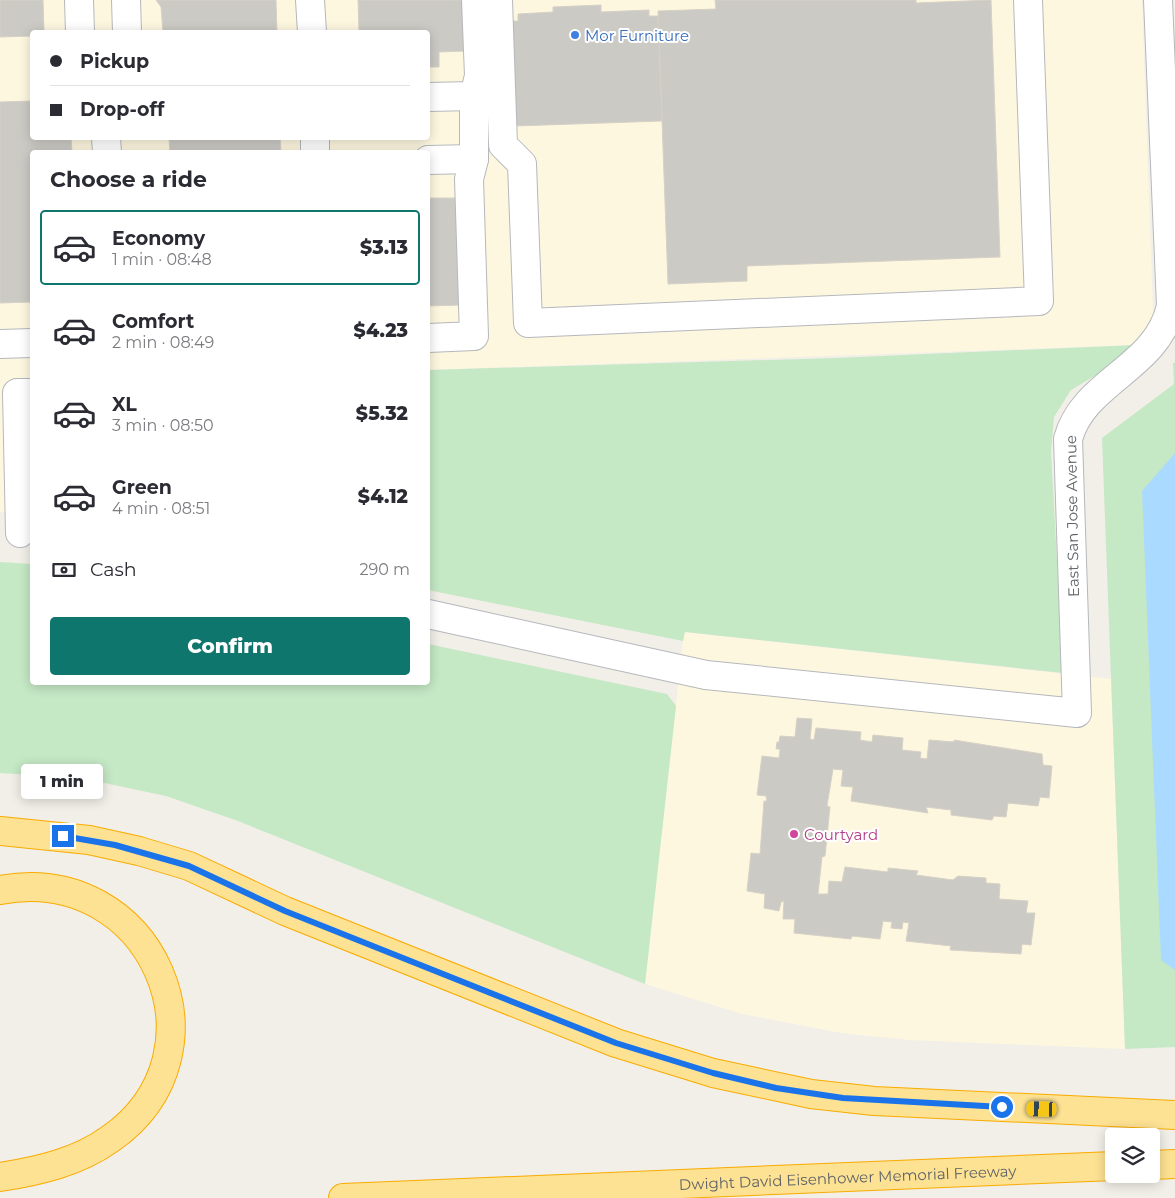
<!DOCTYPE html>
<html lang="en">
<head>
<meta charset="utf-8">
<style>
  body { margin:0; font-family:Montserrat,sans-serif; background:#f7f7f7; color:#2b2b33; height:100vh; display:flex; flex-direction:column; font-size:19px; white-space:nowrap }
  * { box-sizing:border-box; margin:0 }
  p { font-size:16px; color:#7c7c81 }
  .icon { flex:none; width:28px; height:28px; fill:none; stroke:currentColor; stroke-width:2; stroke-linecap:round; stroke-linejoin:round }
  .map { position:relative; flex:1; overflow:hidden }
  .panel { position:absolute; left:30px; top:150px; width:400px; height:535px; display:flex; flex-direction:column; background:#fff; border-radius:5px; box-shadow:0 2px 12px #0003 }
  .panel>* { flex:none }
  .hud { position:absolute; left:30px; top:30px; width:400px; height:110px; border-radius:5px; box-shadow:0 2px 12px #0003; display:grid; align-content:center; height:110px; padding:0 20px; background:#fff }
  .fabs { position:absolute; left:1105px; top:1128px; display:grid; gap:10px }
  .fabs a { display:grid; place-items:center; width:55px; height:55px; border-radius:5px; background:#fff; box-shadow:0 2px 12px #0003; font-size:25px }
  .end { position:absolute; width:22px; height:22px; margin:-11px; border:6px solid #1a73e8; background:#fff; box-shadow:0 0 0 2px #fff }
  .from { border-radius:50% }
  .bubble { position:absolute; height:35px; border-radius:5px; background:#fff; box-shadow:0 2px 12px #0003; font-size:16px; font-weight:800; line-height:35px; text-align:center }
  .car { position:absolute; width:15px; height:30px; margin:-15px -8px; border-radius:6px; box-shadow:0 0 4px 1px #0007; background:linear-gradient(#f5c518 24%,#345 0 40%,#f5c518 0 76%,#345 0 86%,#f5c518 0) }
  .hud b { display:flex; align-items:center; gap:18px; height:48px; font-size:19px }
  .hud b+b { border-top:1px solid #e1e1e2 }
  .hud i { width:12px; height:12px; background:#2b2b33 }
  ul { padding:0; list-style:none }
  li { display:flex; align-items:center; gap:15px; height:75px; margin:0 10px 8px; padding:0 10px; border:2px solid transparent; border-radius:5px }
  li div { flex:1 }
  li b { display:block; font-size:19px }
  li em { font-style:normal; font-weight:800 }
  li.on { border-color:#0f766e }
  li>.icon { width:45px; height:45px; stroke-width:1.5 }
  h2 { padding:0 20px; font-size:22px; line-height:60px }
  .pay { display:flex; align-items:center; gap:12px; height:55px; padding:0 20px; font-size:19px }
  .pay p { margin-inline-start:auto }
  .cta { display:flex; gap:10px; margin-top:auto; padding:10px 20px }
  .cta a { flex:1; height:58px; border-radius:5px; background:#0f766e; color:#fff; font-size:20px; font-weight:800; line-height:58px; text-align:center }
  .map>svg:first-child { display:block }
</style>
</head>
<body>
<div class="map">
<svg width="1175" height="1198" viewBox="0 0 1175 1198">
  <rect width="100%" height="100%" fill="#f1efe8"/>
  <g fill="#fef7e0" fill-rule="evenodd">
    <path d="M0,0H1142L1153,313L1150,324L1136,345L428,370V152H32V513L0,512ZM32,32H428V138H32Z"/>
    <polygon points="684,632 1111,679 1125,1049 909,1040 841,1033 742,1014 645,984"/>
  </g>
  <g fill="#c5e8c5">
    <polygon points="1136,345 1121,360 1071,390 1054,417 1051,451 1063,673 685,632 683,641 428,590 428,370 836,358"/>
    <polygon points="1173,363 1175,363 1175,1047 1125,1049 1102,438 1174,384"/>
    <polygon points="0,562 32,564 32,682 428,682 428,644 667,694 676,706 645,984 238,821 166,796 81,778 0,773"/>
  </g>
  <polygon fill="#aadaff" points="1175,453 1175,970 1161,960 1142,491"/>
  <g fill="#cccac5" stroke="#d6d1c6">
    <polygon points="0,0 43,0 44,32 32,32 32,36 0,37"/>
    <polygon points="156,0 276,0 277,32 163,32 161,7"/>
    <polygon points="358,0 465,0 466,51 439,52 439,67 428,67 428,32 359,32"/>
    <polygon points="715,0 916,0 916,3 991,0 1000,257 747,266 747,281 668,284 658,11 716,9"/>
    <polygon points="601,5 601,12 649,10 649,16 658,16 662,121 515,126 511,21 518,21 518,14 553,12 553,7"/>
    <polygon points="32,101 32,138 71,138 72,152 32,152 32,302 0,303 0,102"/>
    <polygon points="169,138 280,138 281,152 170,152"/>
    <polygon points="428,198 458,198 462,305 428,306"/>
    <polygon points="797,718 812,719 810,739 814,740 816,728 861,732 860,740 872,742 873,735 903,738 902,750 921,752 920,758 927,759 929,740 954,742 954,740 1042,754 1043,765 1052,766 1049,798 1040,797 1038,806 1008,803 1006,817 994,816 992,820 951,815 951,810 926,807 928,813 851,801 853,787 841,786 843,770 833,769 827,806 830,807 825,856 822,857 818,894 828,894 829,881 842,882 845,867 888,872 888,868 918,871 916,875 953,880 958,876 986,878 986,883 1000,884 999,899 1028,901 1026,913 1035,913 1031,945 1022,944 1021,954 950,950 951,946 906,941 909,923 903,922 902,929 891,928 892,922 883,921 880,939 852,936 851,939 794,933 795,919 783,919 784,901 781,902 779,911 764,908 765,894 747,891 751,853 760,854 764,801 767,801 766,796 757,795 762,756 779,758 780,749 776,749 777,742 779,742 780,736 795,737"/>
  </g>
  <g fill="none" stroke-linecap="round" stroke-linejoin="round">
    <defs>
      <g id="minor">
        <polyline points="79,0 80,32"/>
        <polyline points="126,0 127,32"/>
        <polyline points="310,0 312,32"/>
        <polyline points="498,0 503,145 522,164 528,323 1039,301 1028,0"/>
        <polyline points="428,97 474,96"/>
        <polyline points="106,138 107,152"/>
        <polyline points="315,138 315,152"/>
        <polyline points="428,160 474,159"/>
        <polyline points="428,338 474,336 469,179 474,159 474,96 479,76 476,0"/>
        <polyline points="0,344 32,343"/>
        <polyline points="20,533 17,393 32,393"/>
        <path d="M428,614L706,675L1077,713L1068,439C1084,380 1157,369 1171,306L1158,0"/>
      </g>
      <g id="highway">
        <polyline points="0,831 89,840 139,851 189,866 285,911 616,1043 713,1073 811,1094 874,1101 1175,1115"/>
        <path d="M0,890C151,861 235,1052 110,1139C78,1162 39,1171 0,1177"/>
        <polyline points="1151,1165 1175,1164"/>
        <path id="s1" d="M343,1198L1114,1166"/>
      </g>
    </defs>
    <use href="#minor" stroke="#b5b8bc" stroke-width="30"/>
    <use href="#highway" stroke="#f9ab00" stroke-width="30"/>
    <use href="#minor" stroke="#fff" stroke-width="28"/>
    <use href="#highway" stroke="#fde293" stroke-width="28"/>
  </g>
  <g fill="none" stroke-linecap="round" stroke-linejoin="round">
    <polyline stroke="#1a73e8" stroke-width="6" points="63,836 115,845 189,866 285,911 616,1043 713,1073 776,1088 843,1098 1002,1107"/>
  </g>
  <circle fill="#3f7fe0" stroke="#fff" stroke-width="2" cx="575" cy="35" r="5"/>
  <circle fill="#d1479c" stroke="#fff" stroke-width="2" cx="794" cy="834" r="5"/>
  <g text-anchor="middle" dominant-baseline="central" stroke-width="4" stroke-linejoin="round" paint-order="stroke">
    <g font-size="15" fill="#366cbe" stroke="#fff" text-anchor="start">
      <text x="585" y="35">Mor Furniture</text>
    </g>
    <g font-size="15" fill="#5f6368" stroke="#fff">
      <text transform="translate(1072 516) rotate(-91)">East San Jose Avenue</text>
      <text stroke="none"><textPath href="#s1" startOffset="505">Dwight David Eisenhower Memorial Freeway</textPath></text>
    </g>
    <g font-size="15" fill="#b23c85" stroke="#fff" text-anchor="start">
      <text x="804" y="834">Courtyard</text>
    </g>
  </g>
</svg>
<div class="fabs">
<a><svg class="icon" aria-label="layers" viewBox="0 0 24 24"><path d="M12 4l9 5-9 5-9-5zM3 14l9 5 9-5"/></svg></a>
</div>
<i class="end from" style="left:1002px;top:1107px"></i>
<i class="end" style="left:63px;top:836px"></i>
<div class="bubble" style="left:21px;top:764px;width:82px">1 min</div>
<i class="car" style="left:1042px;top:1109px;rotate:272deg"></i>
<div class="hud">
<b><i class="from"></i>Pickup</b>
<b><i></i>Drop-off</b>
</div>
<section class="panel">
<h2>Choose a ride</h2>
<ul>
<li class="on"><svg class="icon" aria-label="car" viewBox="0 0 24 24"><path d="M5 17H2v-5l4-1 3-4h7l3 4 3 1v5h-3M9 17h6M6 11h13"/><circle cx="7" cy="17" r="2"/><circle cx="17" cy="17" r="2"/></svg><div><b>Economy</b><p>1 min · 08:48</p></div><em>$3.13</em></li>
<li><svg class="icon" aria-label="car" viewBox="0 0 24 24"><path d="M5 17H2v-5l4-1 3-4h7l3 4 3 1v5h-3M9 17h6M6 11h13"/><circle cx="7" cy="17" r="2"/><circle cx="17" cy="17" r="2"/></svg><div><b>Comfort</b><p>2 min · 08:49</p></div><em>$4.23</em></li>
<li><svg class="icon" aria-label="car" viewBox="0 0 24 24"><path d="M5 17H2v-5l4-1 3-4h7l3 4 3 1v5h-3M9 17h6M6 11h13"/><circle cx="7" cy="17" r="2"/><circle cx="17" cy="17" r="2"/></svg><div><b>XL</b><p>3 min · 08:50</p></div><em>$5.32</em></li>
<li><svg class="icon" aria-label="car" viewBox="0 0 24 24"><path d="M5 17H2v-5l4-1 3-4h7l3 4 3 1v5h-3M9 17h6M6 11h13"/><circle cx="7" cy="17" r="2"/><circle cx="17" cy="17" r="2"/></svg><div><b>Green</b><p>4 min · 08:51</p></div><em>$4.12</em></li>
</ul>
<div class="pay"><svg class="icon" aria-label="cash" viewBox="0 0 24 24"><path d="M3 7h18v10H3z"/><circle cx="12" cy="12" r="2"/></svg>Cash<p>290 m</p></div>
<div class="cta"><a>Confirm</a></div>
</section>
</div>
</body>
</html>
